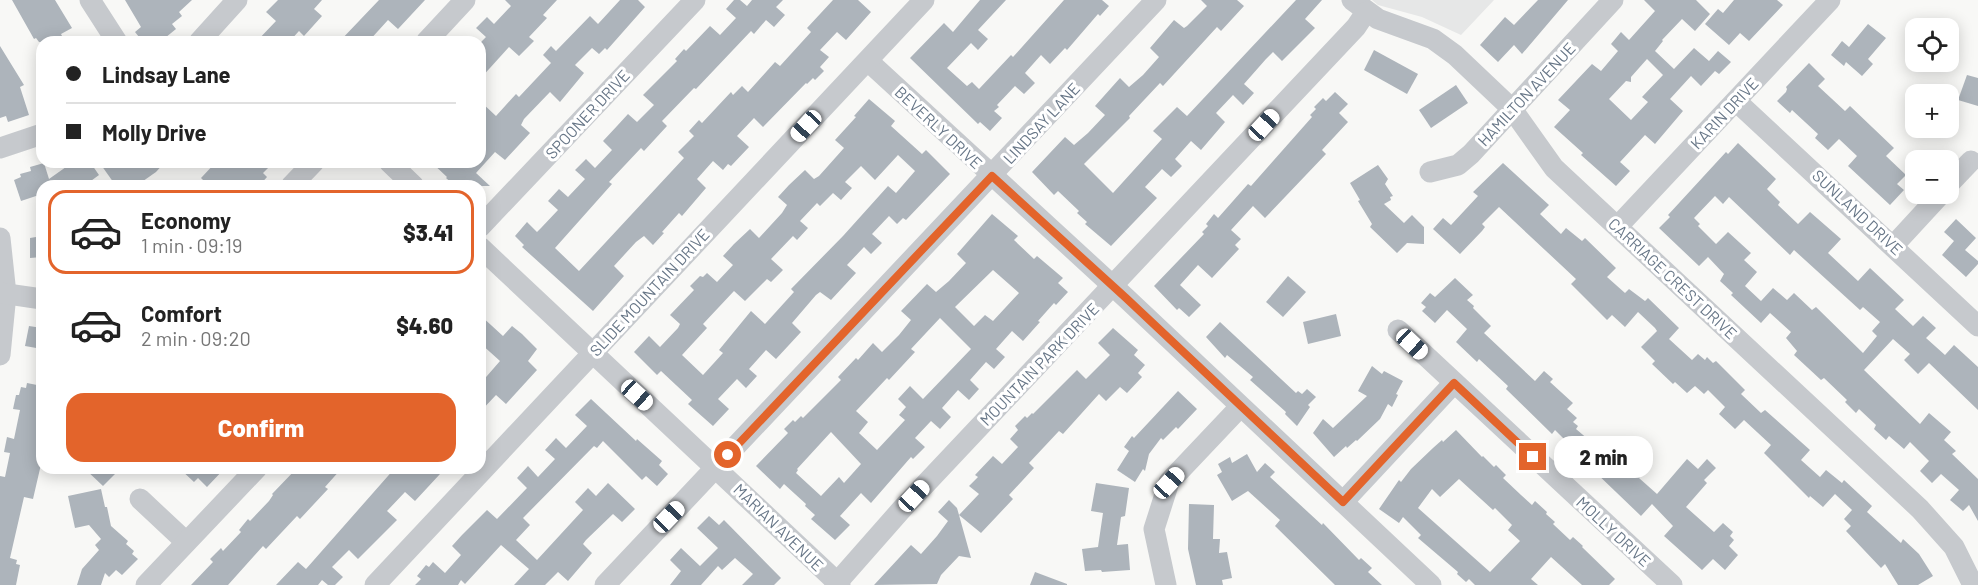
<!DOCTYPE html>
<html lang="en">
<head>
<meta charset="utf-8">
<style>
  body { margin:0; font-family:Barlow,sans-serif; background:#f6f6f6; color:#222; height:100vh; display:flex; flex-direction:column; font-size:22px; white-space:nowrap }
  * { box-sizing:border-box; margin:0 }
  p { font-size:20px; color:#767676 }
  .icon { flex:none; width:33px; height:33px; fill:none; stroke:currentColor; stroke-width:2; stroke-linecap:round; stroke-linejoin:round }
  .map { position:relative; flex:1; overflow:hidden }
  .sheet { position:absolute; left:36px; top:180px; width:450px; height:294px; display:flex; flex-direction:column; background:#fff; border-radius:18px; box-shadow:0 3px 15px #0003 }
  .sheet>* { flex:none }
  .guide { position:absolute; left:36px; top:36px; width:450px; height:132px; border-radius:18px; box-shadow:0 3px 15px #0003; display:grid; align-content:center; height:132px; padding:0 30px; background:#fff }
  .fabs { position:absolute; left:1905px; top:18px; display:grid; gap:12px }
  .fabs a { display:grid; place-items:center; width:54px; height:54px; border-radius:12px; background:#fff; box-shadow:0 3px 15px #0003; font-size:30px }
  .end { position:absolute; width:27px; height:27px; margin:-14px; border:8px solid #e3642b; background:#fff; box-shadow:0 0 0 3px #fff }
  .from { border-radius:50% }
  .bubble { position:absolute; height:42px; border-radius:18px; background:#fff; box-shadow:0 3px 15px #0003; font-size:20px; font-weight:800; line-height:42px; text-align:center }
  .car { position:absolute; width:18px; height:36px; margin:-18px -9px; border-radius:8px; box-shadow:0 0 4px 2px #0007; background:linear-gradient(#fff 24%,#345 0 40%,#fff 0 76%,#345 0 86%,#fff 0) }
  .guide b { display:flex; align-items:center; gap:21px; height:57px; font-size:22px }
  .guide b+b { border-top:2px solid #e0e0e0 }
  .guide i { width:15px; height:15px; background:#222 }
  ul { padding:10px 0 0; list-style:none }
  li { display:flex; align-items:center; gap:18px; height:84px; margin:0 12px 9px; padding:0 18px; border:3px solid transparent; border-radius:18px }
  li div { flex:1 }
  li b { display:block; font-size:22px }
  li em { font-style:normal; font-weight:800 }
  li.current { border-color:#e3642b }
  li>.icon { width:54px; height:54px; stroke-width:1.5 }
  .primary-button { display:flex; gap:12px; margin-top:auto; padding:12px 30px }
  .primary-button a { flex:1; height:69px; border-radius:18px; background:#e3642b; color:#fff; font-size:24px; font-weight:800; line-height:69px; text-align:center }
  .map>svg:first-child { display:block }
</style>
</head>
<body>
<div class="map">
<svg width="1978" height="585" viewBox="0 0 1978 585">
  <rect width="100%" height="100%" fill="#f8f8f6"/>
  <polygon fill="#e6e7e7" points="1372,0 1494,0 1461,35 1422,17 1378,5"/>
  <g fill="#adb4bb" fill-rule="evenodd">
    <polygon points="12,0 55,0 72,28 61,34 65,42 39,42 36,38 34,39"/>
    <polygon points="125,0 192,0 179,12 182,16 172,24 176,29 160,42 143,42 135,32 141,27"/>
    <polygon points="278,0 322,0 314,9 322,16 304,36 299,31 289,42 256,42 276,21 266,12"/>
    <polygon points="379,0 425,0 398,29 388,20 368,42 339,42"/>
    <polygon points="505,0 557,0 543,15 547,18 529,37 534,41 519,56 509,47 480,79 480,43 486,37 476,28 487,17 494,24 511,6"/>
    <polygon points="620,0 638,0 645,7 607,50 605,48 599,54 592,48 575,65 584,73 560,102 550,92 524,119 521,125 530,133 505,160 495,152 476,173 490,186 455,186 446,178 447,177 431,162 480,162 480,101 496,116 516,94 519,97 551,63 543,55 551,46 556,51 590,16 598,24"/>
    <polygon points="734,0 740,0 747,6 752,0 783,0 776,7 785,15 774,27 766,20 754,34 751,31 696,89 694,88 662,121 667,126 644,151 641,148 609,182 612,184 555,248 579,271 684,158 678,152 694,136 689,131 699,120 702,123 731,92 733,95 742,86 748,92 775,62 780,66 811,32 807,28 833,0 858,0 871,12 846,40 837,32 820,50 829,57 820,67 824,71 815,80 813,78 807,84 806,83 763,127 754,118 737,136 749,147 731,166 728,164 723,170 713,161 697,179 706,188 682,216 679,213 662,232 664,233 653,245 644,236 636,242 614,266 624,276 593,311 522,247 524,245 515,236 527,222 537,232 541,228 558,210 548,201 559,189 568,197 585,179 575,170 586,159 595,168 612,150 603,141 617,126 628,114 637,122 654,105 643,95 677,61 675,59 684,49 686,51 710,26 720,35 736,18 726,9"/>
    <polygon points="980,0 1006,0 978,30 988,39 978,50 971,43 947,68 967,86 972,82 979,89 1011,55 1013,57 1064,0 1102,0 1109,6 1100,16 1098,14 1067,50 1065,48 1050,64 1041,55 1025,73 1035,83 1024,94 1015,86 997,105 999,107 994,111 1002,118 990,131 980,122 978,124 910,58 944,23 953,32"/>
    <polygon points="1201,0 1237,0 1244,6 1221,31 1217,27 1163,86 1160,83 1129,116 1130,118 1084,164 1113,193 1162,139 1153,131 1177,107 1187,116 1296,0 1322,0 1305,19 1315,28 1282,61 1273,52 1266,59 1244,84 1254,93 1243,105 1233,95 1216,113 1225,122 1201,150 1191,141 1175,159 1182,166 1171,177 1162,169 1145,187 1157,198 1111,246 1085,224 1087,222 1077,213 1079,211 1058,191 1054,195 1032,172 1065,137 1074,145 1088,133 1105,115 1095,106 1120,78 1129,87 1143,75 1159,57 1150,48 1174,20 1184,28 1187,26 1207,6"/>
    <polygon points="1538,0 1568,0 1522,54 1514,45 1498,62 1480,45 1505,17 1514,25"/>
    <path d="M1644,0H1696L1710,14L1695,31L1682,19L1662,40L1663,41L1655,51L1674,69L1694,48L1709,61L1718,51L1731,62L1719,74L1715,71L1701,86L1691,76L1670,99L1683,111L1655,144L1645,135L1620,162L1630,171L1616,186L1581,155L1583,153L1554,127L1570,110L1558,100L1592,64L1601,71L1618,51L1611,44L1621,32L1629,40L1655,11ZM1647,59L1663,75L1642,97L1648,102L1631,120L1609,99L1626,81L1631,82V77Z"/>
    <polygon points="1734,0 1777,0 1783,5 1749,41 1740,33 1729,45 1705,24 1718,9 1723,13"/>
    <polygon points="1868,24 1886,38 1868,59 1873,64 1862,76 1846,62 1844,66 1831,55 1842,41 1849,47"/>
    <polygon points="0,46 24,85 20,87 29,115 8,122 6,116 0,118"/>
    <polygon points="1374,50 1418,74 1407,94 1364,70"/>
    <polygon points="1809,63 1825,79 1818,86 1845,111 1850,106 1894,148 1886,156 1906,175 1897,184 1904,190 1890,205 1848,166 1857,156 1839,139 1828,150 1815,138 1818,134 1792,110 1790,113 1777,101 1786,92 1787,89 1786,87"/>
    <polygon points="1967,75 1978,78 1978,106 1958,100"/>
    <polygon points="1456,85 1468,103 1431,128 1419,110"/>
    <polygon points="1335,92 1348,104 1339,113 1348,122 1322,150 1326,154 1265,218 1253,206 1231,230 1241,239 1235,245 1239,249 1212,278 1198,265 1180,285 1201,305 1189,317 1179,308 1177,310 1154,286 1204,234 1202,232 1208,226 1206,224 1214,214 1218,218 1248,184 1251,186 1312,117 1310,115 1316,109 1314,107 1323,98 1326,101"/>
    <path d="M869,99L895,121L891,126L922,154L926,150L950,174L906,220L903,218L897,224L889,216L872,234L882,243L871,254L864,247L847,265L856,273L831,300L820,292L816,295L792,323L801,332L776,359L766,350L749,369L757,376L746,388L737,379L718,399L729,409L713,426L688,404L692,400L661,371L657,375L634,352L649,336L660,347L678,328L680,324L670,315L694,290L690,286L700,276L703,277L707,273L717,282L733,265L723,256L734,244L750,229L759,238L782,213L787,205L778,197L789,185L805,170L814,179L819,176L844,148L835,140L856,117L854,116ZM898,155L915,171L896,193L888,186L843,236L791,289L794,292L765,324L751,311L719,350L723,353L703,375L682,355L707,328L703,324L734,291L745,301L767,279L771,282L783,270L771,259L793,236L797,240L808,228L800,221L817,203L820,206L833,193L841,200L852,188L845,182L861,166L875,180Z"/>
    <path d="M1738,143L1776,179L1767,189L1780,202L1778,205L1798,224L1810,212L1841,239L1828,253L1858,281L1870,268L1904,300L1895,309L1913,326L1923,316L1936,328L1926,338L1945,355L1954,345L1978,367V410L1929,363L1918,374L1904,360L1910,354L1893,339L1864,370L1920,424L1929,413L1951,432L1944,440L1956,451L1952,454L1978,479V521L1969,505L1963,511L1950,500L1959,490L1941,474L1932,483L1920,471L1929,461L1910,442L1904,449L1889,436L1886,440L1874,429L1876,425L1859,409L1856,413L1845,402L1847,400L1824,378L1821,380L1794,355L1797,351L1786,338L1791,332L1770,313L1761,323L1731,295L1733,293L1720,281L1724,274L1708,257L1699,266L1659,228L1670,217L1668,215L1726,152L1728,154ZM1715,196L1723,204L1729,197L1790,255L1794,250L1860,310L1863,307L1880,322L1872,331L1877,336L1863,353L1816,307L1812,310L1794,293L1787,300L1773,288L1761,301L1745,286L1757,272L1744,260L1751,253L1728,232L1716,244L1698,226L1700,224L1694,218Z"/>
    <polygon points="73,162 90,162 99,175 84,186 42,186 42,194 21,201 14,180 21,177 20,174 31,171 30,167 44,163 49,179"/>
    <polygon points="99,162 165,162 156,172 136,186 116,186"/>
    <polygon points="216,162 274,162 263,173 267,177 259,186 209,186 201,178"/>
    <polygon points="1503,163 1549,205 1540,214 1561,234 1566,228 1582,241 1585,238 1616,268 1607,277 1625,293 1629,289 1645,301 1648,298 1679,328 1669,339 1692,360 1698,354 1705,360 1707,357 1713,363 1716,361 1745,390 1741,394 1761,413 1765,410 1810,450 1801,460 1820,477 1826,470 1842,483 1844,480 1872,506 1867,512 1901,543 1903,539 1919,554 1933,576 1918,585 1898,585 1885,564 1881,568 1846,531 1851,526 1844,519 1852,510 1835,494 1823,507 1810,496 1809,498 1764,453 1771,445 1744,420 1735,429 1719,414 1725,407 1708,390 1704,394 1695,386 1687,393 1675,382 1673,384 1652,364 1655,361 1641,347 1657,331 1655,328 1638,312 1625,327 1612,315 1607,320 1571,284 1576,279 1499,207 1482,224 1485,227 1482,231 1460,254 1433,229 1443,218 1451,225 1478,196 1473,192"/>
    <polygon points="1378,165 1388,179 1385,184 1393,196 1390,197 1391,200 1384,204 1404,223 1412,215 1424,227 1424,244 1407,243 1397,253 1370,227 1372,224 1358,201 1360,200 1350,183"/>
    <path d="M992,214L1018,236L1014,240L1034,259L1037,256L1063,278L1058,283L1068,292L1056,305L1054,303L1038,321L1040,322L1023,341L1012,331L996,349L1005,357L994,369L986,362L970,380L979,389L969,400L958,390L942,408L951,417L940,429L931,421L915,438L925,447L913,459L911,457L871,503L861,493L840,516L850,525L835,540L811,519L815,515L805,506L806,504L784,484L780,489L756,466L788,433L784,429L793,420L795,422L801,416L803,418L841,380L838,377L856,358L858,360L873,343L882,352L899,335L911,320L901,311L927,284L936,292L949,281L966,263L957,254ZM993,270L1019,293L993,321L985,315L974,326L955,307ZM940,318L971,349L923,399L910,386L898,399L906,407L899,415L905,420L877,450L859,433L868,422L856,411L887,378L889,380L915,352L911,349ZM831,432L861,464L844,483L839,477L821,496L796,473L798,470L797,469Z"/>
    <polygon points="1956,219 1976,238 1965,250 1978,261 1978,264 1966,277 1942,255 1954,241 1944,232"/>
    <polygon points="42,236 42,257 30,258 30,238"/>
    <polygon points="1288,276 1306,292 1283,317 1266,302"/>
    <polygon points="1455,278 1473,295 1467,300 1474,306 1473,308 1491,326 1484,333 1535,381 1544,371 1553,379 1550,382 1573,403 1567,409 1577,418 1573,422 1578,426 1576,429 1622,468 1631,459 1645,471 1639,478 1657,494 1687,459 1698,469 1707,459 1716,468 1704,480 1707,483 1686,507 1714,532 1723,523 1733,532 1730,536 1734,540 1729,546 1738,555 1725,570 1713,559 1702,570 1664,536 1673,526 1652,504 1641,516 1592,469 1590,471 1580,462 1582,460 1570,449 1572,447 1555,430 1552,434 1506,389 1508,386 1479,359 1477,362 1456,342 1467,329 1447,310 1435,323 1422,311 1426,307 1421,303 1430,293 1435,297"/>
    <polygon points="1336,314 1341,336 1308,344 1303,322"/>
    <polygon points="480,315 503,336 512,326 522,334 537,349 528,361 537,370 506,404 496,395 480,412 480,384 500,361 480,343"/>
    <polygon points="1220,322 1296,393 1298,391 1302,394 1307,389 1316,397 1308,405 1310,407 1297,426 1285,414 1286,412 1250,380 1253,377 1227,355 1225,358 1206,337"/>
    <polygon points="29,326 42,328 42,349 25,346"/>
    <polygon points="1113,328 1138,350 1134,355 1145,365 1138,373 1142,377 1127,393 1120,387 1106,401 1099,394 1063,434 1059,431 1029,463 1034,468 1009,495 1013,499 981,533 959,515 971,558 959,556 941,575 937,584 874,585 911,545 921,554 937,536 948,521 938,512 949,500 957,508 959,515 979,494 969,486 978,477 975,475 993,456 1002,464 1018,447 1010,439 1018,430 1015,426 1025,416 1027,418 1032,413 1033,414 1077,370 1086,379 1110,355 1098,343"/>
    <polygon points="1372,366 1382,374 1384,371 1403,381 1396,394 1398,395 1392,407 1388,404 1380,419 1357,441 1356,440 1347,448 1346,446 1334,457 1313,433 1323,419 1333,428 1367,396 1358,391"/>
    <polygon points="27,383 42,386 42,460 33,499 24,497 10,558 17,560 16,564 20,565 16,585 0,585 0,476 5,477 10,453 4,452 7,437 14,439 20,410 13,409 16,395 19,395 21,387 26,388"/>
    <polygon points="1178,391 1197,409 1178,429 1176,427 1163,440 1161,438 1149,454 1145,471 1143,469 1135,482 1117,470 1129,451 1124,447 1132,436 1134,438"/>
    <polygon points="591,399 636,441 637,439 662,461 659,465 668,474 657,486 646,476 642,480 603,441 597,448 594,446 523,518 530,525 516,540 537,560 583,510 575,502 588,488 596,496 608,483 635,509 622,522 613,514 586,540 583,544 592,553 568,581 558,572 545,585 514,585 529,569 501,545 465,584 461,580 458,585 415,585 421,579 417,576 426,565 429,567 433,562 445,573 461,555 452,546 462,535 487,510 497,519 527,488 517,478 528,466 538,477 555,459 545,450 556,438 566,448 587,426 575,415"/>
    <path d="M1456,430L1482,457L1483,456L1494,467L1496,465L1506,475L1503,478L1521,495L1532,505L1535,501L1547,512L1546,514L1555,522L1553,524L1570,540L1573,537L1583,546L1582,547L1615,579L1609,585H1582L1551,557L1531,579L1538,585H1475L1469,579L1466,582L1457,574L1458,572L1418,538L1421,535L1403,517L1399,523L1379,509L1399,480L1401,482L1411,469L1433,448L1442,440L1443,442ZM1459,479L1493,510L1495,508L1512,525L1508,530L1520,541L1490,572L1418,508L1432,489L1440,497Z"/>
    <polygon points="1247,454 1257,472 1265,463 1275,472 1270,477 1322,525 1323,523 1359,560 1361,558 1372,568 1368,572 1382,585 1335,585 1275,526 1280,520 1248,491 1232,501 1217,475 1222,472 1218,464 1230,457 1232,463"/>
    <polygon points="84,468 121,468 103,486"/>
    <polygon points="179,468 225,468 207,487 198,478 194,482"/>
    <polygon points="297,468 342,468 325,487 328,489 300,519 297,516 266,549 263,546 228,585 191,585 213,562 210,559 221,548 223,551 241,532 239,530 248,519 250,521 269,501 273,495 272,494"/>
    <polygon points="395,468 433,468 440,474 415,501 405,492 387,511 397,520 358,559 349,550 332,567 343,577 335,585 328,585 322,580 318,585 276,585 298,562 306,569"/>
    <polygon points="1096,483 1129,488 1125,516 1121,517 1117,545 1128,544 1130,570 1102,572 1101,570 1085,571 1082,549 1098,547 1103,513 1091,511"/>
    <polygon points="101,489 105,507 107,507 111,526 128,541 126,544 134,551 132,554 138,559 122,575 116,570 109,577 105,573 101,585 77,585 82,569 99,550 95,545 101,539 89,525 75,528 68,496"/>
    <polygon points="1189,504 1214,505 1213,539 1220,539 1219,553 1227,552 1232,578 1222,580 1223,585 1196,585 1188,549"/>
    <polygon points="709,516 719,525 724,520 781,578 774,585 742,585 753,574 735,558 722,570 718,566 701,585 670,585 681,571 670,560 681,548 700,566 718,548 697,528"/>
    <polygon points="1035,572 1067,584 1067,585 1030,585"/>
  </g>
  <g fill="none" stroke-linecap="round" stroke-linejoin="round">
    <g stroke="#c6c9cd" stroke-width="21">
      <polyline points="90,0 117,42"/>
      <polyline points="1352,0 1378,19 1433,39 1455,55 1512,109 1554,168 1920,509 1954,547 1973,585"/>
      <polyline points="199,42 237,0"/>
      <polyline points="426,42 465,0"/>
      <polyline points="868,61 1126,298 1431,585"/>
      <polyline points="1736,101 1978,326"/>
      <polyline points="0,148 42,134"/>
      <polyline points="389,162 414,186"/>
      <polyline points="1430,172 1458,165 1471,154 1613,0"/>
      <polyline points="1948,185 1971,161"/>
      <polyline points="291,186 314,162"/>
      <polyline points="1618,226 1830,0"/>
      <polyline points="480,227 695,0"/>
      <polyline points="0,238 6,294 0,355"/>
      <polyline points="1894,245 1941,194"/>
      <polyline points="480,247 840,585"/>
      <polyline points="0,293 42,299"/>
      <polyline points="1398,330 1672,585"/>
      <polyline points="140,499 186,542"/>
      <polyline points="1343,502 1454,383"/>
      <polyline points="146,585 257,468"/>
      <polyline points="375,585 924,0"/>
      <polyline points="605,585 1156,0"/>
      <polyline points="835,585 901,510 1356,27 1366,12"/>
      <polyline points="1166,585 1154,529 1169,482 1240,407"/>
    </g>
  </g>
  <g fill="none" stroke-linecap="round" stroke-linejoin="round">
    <polyline stroke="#e3642b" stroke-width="8" points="728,455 992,176 1126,298 1343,502 1454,383 1533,457"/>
  </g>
  <g text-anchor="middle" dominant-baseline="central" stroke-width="6" stroke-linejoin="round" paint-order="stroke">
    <g font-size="16" fill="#677687" stroke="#fff">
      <text transform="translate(1526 94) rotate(-47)">HAMILTON AVENUE</text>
      <text transform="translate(1724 113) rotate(-47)">KARIN DRIVE</text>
      <text transform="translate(587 114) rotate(-47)">SPOONER DRIVE</text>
      <text transform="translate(1041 123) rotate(-47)">LINDSAY LANE</text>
      <text transform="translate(939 127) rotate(43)">BEVERLY DRIVE</text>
      <text transform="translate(1858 212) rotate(43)">SUNLAND DRIVE</text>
      <text transform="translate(1673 278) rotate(43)">CARRIAGE CREST DRIVE</text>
      <text transform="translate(649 292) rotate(-47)">SLIDE MOUNTAIN DRIVE</text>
      <text transform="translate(1039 364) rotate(-46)">MOUNTAIN PARK DRIVE</text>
      <text transform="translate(779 527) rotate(44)">MARIAN AVENUE</text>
      <text transform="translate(1614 531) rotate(43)">MOLLY DRIVE</text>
    </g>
  </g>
</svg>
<div class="fabs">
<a><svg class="icon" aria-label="locate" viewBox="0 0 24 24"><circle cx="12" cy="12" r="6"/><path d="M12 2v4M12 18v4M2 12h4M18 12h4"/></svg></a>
<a>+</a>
<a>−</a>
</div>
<i class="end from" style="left:728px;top:455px"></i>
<i class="end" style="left:1533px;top:457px"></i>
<div class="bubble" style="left:1554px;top:436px;width:99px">2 min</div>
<i class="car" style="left:1264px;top:125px;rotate:43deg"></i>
<i class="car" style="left:806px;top:126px;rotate:223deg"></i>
<i class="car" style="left:1412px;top:344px;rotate:133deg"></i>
<i class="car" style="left:637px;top:395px;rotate:132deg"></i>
<i class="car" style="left:1169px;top:483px;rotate:43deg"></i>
<i class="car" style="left:914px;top:496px;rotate:43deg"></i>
<i class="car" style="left:669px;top:517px;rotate:44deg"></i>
<div class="guide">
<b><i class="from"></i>Lindsay Lane</b>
<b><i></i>Molly Drive</b>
</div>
<section class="sheet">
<ul>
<li class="current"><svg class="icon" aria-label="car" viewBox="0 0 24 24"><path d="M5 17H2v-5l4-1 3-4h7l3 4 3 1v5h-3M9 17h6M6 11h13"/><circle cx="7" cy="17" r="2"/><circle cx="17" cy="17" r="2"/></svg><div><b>Economy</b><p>1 min · 09:19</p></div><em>$3.41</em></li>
<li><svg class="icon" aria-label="car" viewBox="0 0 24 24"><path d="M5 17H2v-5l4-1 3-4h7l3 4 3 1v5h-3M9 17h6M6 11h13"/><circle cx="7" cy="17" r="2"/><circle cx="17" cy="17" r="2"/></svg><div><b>Comfort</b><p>2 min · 09:20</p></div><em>$4.60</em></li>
</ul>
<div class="primary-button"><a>Confirm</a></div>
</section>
</div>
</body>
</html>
